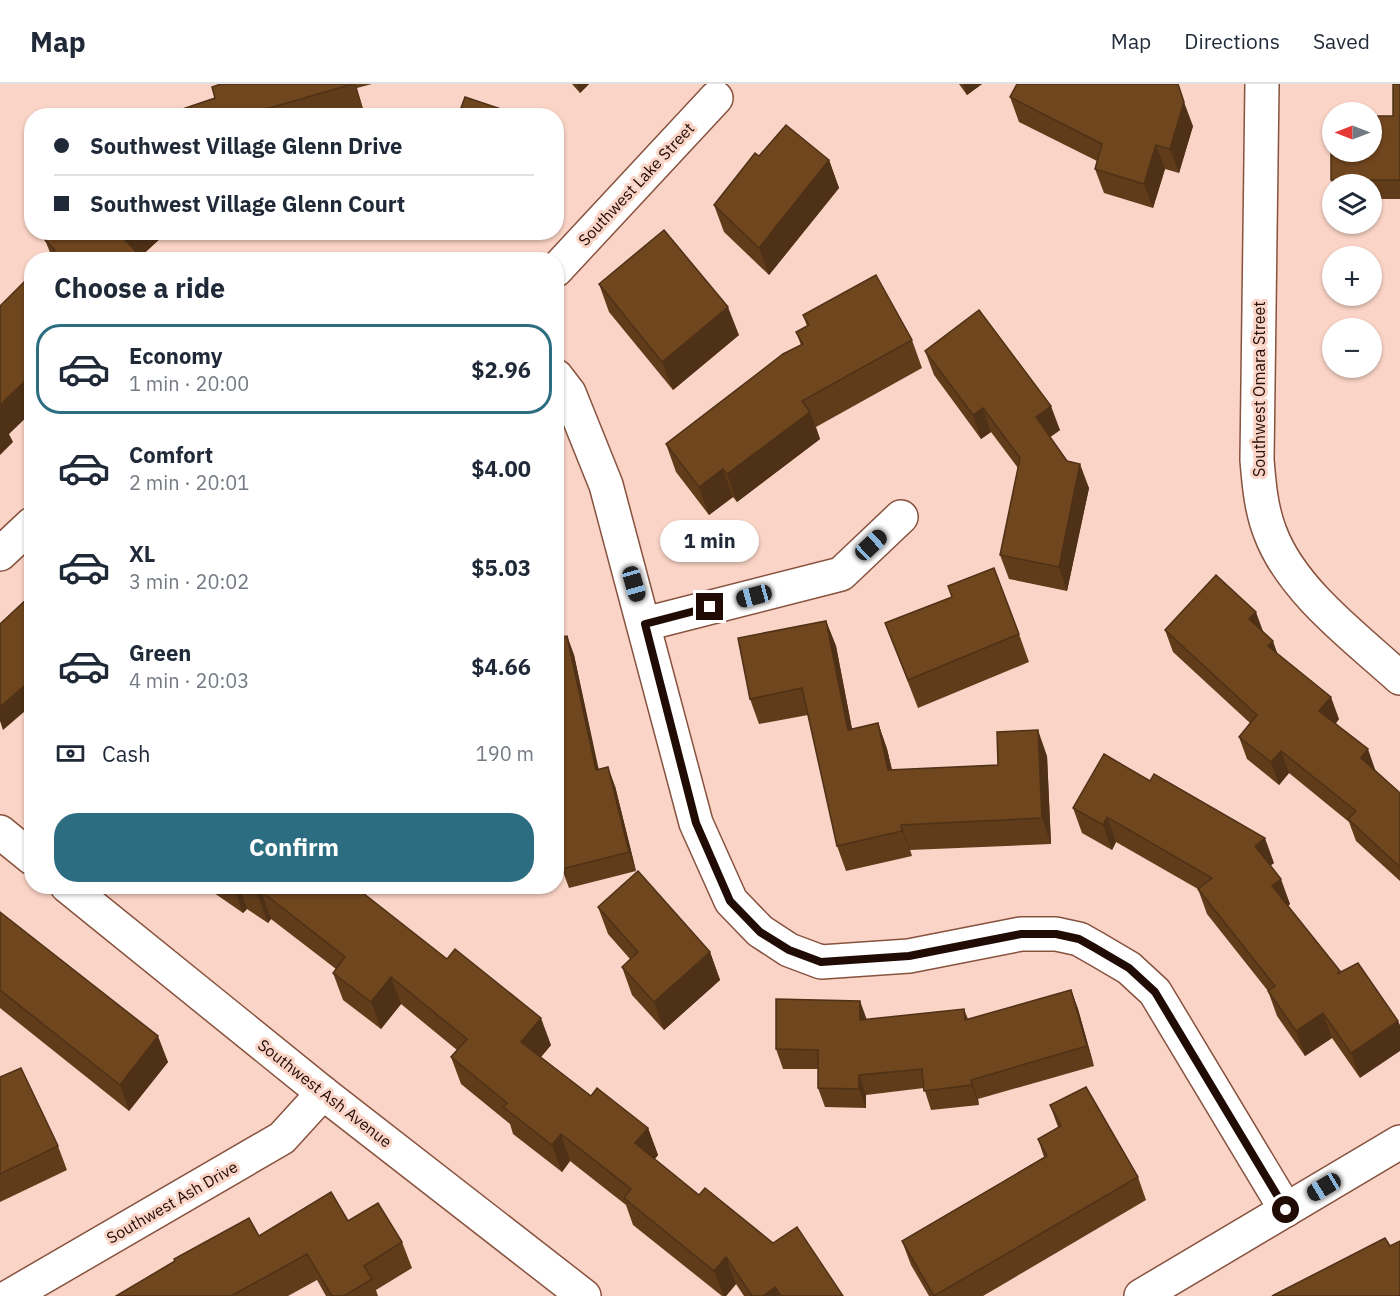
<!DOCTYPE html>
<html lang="en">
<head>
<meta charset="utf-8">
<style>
  body { margin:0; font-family:"IBM Plex Sans",sans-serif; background:#f2f2f3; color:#1f2937; height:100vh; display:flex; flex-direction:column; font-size:22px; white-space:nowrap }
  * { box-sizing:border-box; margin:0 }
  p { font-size:20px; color:#747a83 }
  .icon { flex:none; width:33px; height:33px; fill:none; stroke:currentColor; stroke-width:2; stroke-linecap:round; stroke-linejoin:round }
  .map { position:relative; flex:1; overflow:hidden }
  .side { position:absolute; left:24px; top:168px; width:540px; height:642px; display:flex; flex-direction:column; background:#fff; border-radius:24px; box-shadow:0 2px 4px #0004 }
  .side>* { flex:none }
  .top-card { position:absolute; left:24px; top:24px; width:540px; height:132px; border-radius:24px; box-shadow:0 2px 4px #0004; display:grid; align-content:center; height:132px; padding:0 30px; background:#fff }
  .needle { width:39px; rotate:270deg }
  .fabs { position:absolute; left:1322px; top:18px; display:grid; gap:12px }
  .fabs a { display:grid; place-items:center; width:60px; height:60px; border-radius:50%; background:#fff; box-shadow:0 2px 4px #0004; font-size:30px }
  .end { position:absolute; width:27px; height:27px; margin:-14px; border:8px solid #210c05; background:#fff; box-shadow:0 0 0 3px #fff }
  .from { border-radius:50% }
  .bubble { position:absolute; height:42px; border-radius:21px; background:#fff; box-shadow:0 2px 4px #0004; font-size:20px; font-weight:700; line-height:42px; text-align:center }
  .car { position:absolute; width:18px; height:36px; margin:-18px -9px; border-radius:8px; box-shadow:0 0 4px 2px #0007; background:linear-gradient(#222 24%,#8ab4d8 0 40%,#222 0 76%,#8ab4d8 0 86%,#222 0) }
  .top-card b { display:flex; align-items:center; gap:21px; height:57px; font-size:22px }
  .top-card b+b { border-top:2px solid #e0e1e3 }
  .top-card i { width:15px; height:15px; background:#1f2937 }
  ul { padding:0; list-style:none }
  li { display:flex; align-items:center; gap:18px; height:90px; margin:0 12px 9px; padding:0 18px; border:3px solid transparent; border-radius:24px }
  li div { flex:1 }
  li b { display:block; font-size:22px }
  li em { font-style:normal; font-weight:700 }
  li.current { border-color:#2d6d81 }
  li>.icon { width:54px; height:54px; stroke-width:1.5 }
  h2 { padding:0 30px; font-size:27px; line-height:72px }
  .pay { display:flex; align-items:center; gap:15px; height:66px; padding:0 30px; font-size:22px }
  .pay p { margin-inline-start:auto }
  .button { display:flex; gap:12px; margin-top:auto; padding:12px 30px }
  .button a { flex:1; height:69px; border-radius:24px; background:#2d6d81; color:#fff; font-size:24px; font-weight:700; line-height:69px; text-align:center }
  header { display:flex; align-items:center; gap:36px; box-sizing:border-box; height:84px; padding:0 30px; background:#fff; border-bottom:2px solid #e0e1e3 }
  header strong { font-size:28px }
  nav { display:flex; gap:33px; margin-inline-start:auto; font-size:21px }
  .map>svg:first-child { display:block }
</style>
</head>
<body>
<header>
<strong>Map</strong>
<nav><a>Map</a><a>Directions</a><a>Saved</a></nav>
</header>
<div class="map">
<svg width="1400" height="1212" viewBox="0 0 1400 1212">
  <rect width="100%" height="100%" fill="#fad4c6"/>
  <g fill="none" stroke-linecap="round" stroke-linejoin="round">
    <defs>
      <g id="minor">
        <path d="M1262,0L1257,376C1259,400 1261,425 1270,448C1291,506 1356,554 1400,594"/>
        <polyline points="556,186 716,14"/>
        <polyline points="556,292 569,309 606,401 696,739 731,817 760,847 789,866 821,878 909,872 1021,850 1056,850 1079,855 1095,864 1129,884 1155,908 1286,1126"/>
        <polyline points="0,470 32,440"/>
        <polyline points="645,540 841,490 901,433"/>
        <polyline points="0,748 32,774"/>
        <polyline points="67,802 323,1009 584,1212"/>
        <polyline points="10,1212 282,1054 323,1009"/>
        <polyline points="1141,1212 1400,1058"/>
      </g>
    </defs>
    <use href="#minor" stroke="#87523e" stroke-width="36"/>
    <use href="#minor" stroke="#fff" stroke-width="33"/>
  </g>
  <g fill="#603c1b">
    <polygon points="221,0 372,0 357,4 364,28 351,32 162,32 215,14"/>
    <polygon points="572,0 589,0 580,9"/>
    <polygon points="959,0 982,0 967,11"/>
    <polygon points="1400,0 1400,115 1371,115 1371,100 1333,100 1331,96 1371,68 1393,32"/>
    <polygon points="1010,13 1193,42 1179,89 1165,85 1153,124 1104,109 1095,85 1097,77 1019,38"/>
    <polygon points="759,72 829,76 839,104 769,191 724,148 714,121"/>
    <polygon points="53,148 161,148 163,152 141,172 51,171 45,156"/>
    <polygon points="599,200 739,251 673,306 609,228"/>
    <polygon points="803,231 912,256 922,284 816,343 820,355 737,418 733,413 709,431 676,388 666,360 801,261 796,248 807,242"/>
    <polygon points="925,267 1060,346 1050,353 1067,377 1089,404 1067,507 1009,495 1000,471 1018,384 991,348 981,355 934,291"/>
    <polygon points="826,537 836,562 852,645 878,639 887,665 892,686 998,681 1047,672 1051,760 910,766 912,772 846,787 837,762 808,631 759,640 750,615"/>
    <polygon points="885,539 1019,550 1029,578 918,624"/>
    <polygon points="1165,546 1264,549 1278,570 1339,635 1336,639 1376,687 1400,709 1400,797 1356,757 1349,738 1289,689 1279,701 1247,675 1239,653 1250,639 1173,568"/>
    <polygon points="567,552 574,571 598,685 615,702 636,787 569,804 562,785"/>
    <polygon points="1073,724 1274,779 1270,781 1290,820 1288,822 1340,887 1360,994 1332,954 1305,972 1277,932 1268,907 1207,830 1198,805 1116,758 1112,766 1082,749"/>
    <polygon points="204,802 354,802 551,961 541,973 591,1012 648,1044 658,1071 655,1075 699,1111 773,1159 843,1212 744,1212 736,1200 726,1212 722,1212 633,1141 626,1121 570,1077 562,1088 513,1050 510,1040 461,1000 451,973 457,966 401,920 381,945 343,916 333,889 336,885 271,835 268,839 247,825 243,829"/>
    <polygon points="598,823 710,868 720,896 664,946 632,911 622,883 630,875 608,850"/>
    <polygon points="0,828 168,978 129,1027 0,924"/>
    <polygon points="1071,906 1078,925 1094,982 978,1015 979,1021 931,1026 924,1004 866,1011 866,1024 825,1023 818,1004 818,985 783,985 776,965 867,936 964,925 968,935"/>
    <polygon points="0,993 58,1062 67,1086 0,1118"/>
    <polygon points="1050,1021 1138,1093 1146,1116 983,1212 929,1212 911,1181 902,1157 1044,1073 1038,1055 1058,1043"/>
    <polygon points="348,1137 402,1158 412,1184 376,1206 378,1212 326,1212 317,1196 288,1212 116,1212 259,1152"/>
  </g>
  <g fill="#4e3116">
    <polygon points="354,0 355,0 364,28"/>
    <polygon points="577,0 589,0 580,9"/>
    <polygon points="963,0 982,0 967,11"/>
    <polygon points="1184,18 1193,42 1179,89 1170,65"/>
    <polygon points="1156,61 1165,85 1153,124 1144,100"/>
    <polygon points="829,76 839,104 769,191 759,164"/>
    <polygon points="126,148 161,148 163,152 137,176 122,153"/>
    <polygon points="728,223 739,251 673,306 662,278"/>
    <polygon points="32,290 32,328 9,350 13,358 0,371 0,321"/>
    <polygon points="1051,322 1060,346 1045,357 1036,333"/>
    <polygon points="983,324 991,348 981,355 973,331"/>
    <polygon points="810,328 820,355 737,418 727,390"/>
    <polygon points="1080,380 1089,404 1067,507 1059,483"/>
    <polygon points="723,385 733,413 709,431 699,403"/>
    <polygon points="1256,528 1264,550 1249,535"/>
    <polygon points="826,537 836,562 857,671 848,646"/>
    <polygon points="567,552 574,571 603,705 596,686"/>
    <polygon points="1273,557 1281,580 1268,562"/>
    <polygon points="32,595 32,621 3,646 0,637 0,623"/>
    <polygon points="1331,613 1339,635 1328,649 1319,627"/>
    <polygon points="878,639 887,665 898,711 888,686"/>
    <polygon points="1038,646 1047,672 1051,760 1042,734"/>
    <polygon points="1368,665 1376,688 1361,674"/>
    <polygon points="1281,667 1289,689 1279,701 1271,678"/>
    <polygon points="608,683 615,702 636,787 629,768"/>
    <polygon points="1107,733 1116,758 1112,766 1103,741"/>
    <polygon points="901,741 910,766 912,772 902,747"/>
    <polygon points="1265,754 1274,779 1264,787 1255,762"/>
    <polygon points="1281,795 1290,820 1281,827 1272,802"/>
    <polygon points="233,802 239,802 247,825 243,829"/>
    <polygon points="261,807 271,835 268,839 258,812"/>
    <polygon points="710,868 720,896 664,946 654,918"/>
    <polygon points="391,893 401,920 381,945 371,918"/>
    <polygon points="1071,906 1078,925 1094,982 1087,962"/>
    <polygon points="860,917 867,936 860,936"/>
    <polygon points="1323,929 1332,954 1305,972 1296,947"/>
    <polygon points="541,934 551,961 531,985 521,958"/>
    <polygon points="1398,937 1400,941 1400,967 1360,994 1351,969"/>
    <polygon points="158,952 168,978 129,1027 120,1001"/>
    <polygon points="859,991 866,1011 866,1024 859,1005"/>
    <polygon points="971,996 978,1015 979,1021 972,1001"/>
    <polygon points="648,1044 658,1071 645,1086 635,1059"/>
    <polygon points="561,1050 570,1077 562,1088 552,1061"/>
    <polygon points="726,1173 736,1200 726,1212 724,1212 714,1187"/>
    <polygon points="775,1203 779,1212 763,1212"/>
  </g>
  <g fill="#70461f" stroke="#4e3116" stroke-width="1.5">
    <polygon points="221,0 353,0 266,25 268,32 162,32 215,14 212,3"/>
    <polygon points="1017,0 1178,0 1184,18 1170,65 1156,61 1144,100 1095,85 1102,60 1010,13"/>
    <polygon points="1393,0 1400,0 1400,96 1331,96 1331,58 1332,68 1371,68 1371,32 1393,32"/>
    <polygon points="465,13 516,30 515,32 458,32"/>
    <polygon points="375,28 391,32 374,32"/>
    <polygon points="786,41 829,76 759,164 714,121 755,69 759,72"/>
    <polygon points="664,146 728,223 662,278 599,200"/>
    <polygon points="53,148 126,148 122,153 144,176 46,176 55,166 45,156"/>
    <polygon points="32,190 32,290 0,321 0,222"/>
    <polygon points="876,191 912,256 802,317 810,328 727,390 723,385 699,403 666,360 783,270 803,260 796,248 809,241 803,231"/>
    <polygon points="979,226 1051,322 1036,333 1067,377 1080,380 1059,483 1000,471 1020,374 983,324 973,331 925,267"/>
    <polygon points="994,484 1019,550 908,596 885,539 952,513 948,502"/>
    <polygon points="1216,491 1256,528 1249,535 1273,557 1268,562 1331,613 1319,627 1368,665 1361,674 1400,709 1400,783 1348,735 1356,727 1281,667 1271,678 1239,653 1257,631 1165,546"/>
    <polygon points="30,512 32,514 32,595 0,623 0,540"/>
    <polygon points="826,537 848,646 878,639 888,686 998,681 997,648 1038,646 1042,734 901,741 902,747 837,762 802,604 750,615 738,554"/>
    <polygon points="567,552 596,686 608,683 629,768 562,785 556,764 556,741 561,740 556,722 556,554"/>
    <polygon points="1104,670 1150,697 1154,690 1265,754 1255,762 1281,795 1272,802 1340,887 1337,890 1358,879 1398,937 1351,969 1323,929 1296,947 1268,907 1275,902 1198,805 1212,794 1107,733 1103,741 1073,724"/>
    <polygon points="638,787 710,868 654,918 622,883 638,868 598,823"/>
    <polygon points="244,802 354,802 447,875 455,865 541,934 521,958 591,1012 597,1004 648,1044 635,1059 699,1111 705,1104 773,1159 797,1143 843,1212 781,1212 775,1203 763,1212 752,1212 726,1173 714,1187 624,1114 631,1105 561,1050 552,1061 503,1023 507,1019 451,973 467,955 391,893 371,918 333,889 345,873 261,807 258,812"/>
    <polygon points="0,828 158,952 120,1001 0,906"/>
    <polygon points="1071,906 1087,962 971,996 972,1001 924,1007 922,985 859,991 859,1005 818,1004 818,966 776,965 776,915 860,917 860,936 964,925 965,936"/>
    <polygon points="21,984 58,1062 0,1090 0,993"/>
    <polygon points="1086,1003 1138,1093 934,1212 902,1157 1047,1072 1038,1055 1061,1042 1050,1021"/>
    <polygon points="331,1108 348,1137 378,1119 402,1158 364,1182 372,1195 344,1212 332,1212 307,1170 231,1212 116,1212 175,1177 174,1175 249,1134 259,1152"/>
    <polygon points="1385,1154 1390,1162 1400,1157 1400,1212 1272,1212"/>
  </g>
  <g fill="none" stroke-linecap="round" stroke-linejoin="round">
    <polyline stroke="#210c05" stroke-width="8" points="710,523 645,540 696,739 730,817 760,848 789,866 821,878 909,872 1021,850 1056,850 1079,855 1095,864 1129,884 1155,908 1286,1126"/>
  </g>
  <g text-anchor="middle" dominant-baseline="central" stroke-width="6" stroke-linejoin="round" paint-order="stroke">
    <g font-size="16" fill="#210c05" stroke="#fad4c6">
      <text transform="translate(636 100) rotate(-47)">Southwest Lake Street</text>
      <text transform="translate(1259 305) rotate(-90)">Southwest Omara Street</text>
      <text transform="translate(325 1009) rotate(38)">Southwest Ash Avenue</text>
      <text transform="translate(172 1118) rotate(-30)">Southwest Ash Drive</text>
    </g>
  </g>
</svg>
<div class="fabs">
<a><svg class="needle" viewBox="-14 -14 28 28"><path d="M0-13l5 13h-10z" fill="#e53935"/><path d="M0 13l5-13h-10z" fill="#747a83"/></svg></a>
<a><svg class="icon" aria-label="layers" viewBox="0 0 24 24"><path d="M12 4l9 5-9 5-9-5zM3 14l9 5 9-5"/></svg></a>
<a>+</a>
<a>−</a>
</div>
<i class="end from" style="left:1286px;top:1126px"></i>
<i class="end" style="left:710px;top:523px"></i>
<div class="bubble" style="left:660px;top:436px;width:99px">1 min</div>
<i class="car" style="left:871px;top:461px;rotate:47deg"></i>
<i class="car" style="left:634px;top:500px;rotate:164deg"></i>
<i class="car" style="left:754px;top:512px;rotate:255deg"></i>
<i class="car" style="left:1324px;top:1103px;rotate:239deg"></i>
<div class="top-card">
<b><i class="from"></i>Southwest Village Glenn Drive</b>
<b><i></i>Southwest Village Glenn Court</b>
</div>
<section class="side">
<h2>Choose a ride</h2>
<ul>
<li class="current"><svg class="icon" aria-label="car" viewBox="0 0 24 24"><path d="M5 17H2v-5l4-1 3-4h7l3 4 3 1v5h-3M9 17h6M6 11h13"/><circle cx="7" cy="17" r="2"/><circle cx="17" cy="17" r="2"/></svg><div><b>Economy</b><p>1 min · 20:00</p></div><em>$2.96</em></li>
<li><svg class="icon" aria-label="car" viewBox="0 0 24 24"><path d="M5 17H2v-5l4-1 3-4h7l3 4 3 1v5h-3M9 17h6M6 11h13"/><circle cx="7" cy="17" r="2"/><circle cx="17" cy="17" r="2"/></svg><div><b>Comfort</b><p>2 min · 20:01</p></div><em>$4.00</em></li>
<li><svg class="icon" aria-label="car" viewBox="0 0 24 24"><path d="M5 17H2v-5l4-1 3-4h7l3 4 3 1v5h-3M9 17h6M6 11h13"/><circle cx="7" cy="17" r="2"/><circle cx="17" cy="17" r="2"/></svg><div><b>XL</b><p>3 min · 20:02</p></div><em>$5.03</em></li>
<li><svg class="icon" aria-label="car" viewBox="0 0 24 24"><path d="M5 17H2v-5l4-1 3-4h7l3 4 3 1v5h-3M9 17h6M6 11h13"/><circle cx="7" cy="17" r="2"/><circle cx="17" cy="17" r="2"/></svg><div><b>Green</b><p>4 min · 20:03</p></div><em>$4.66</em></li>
</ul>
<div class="pay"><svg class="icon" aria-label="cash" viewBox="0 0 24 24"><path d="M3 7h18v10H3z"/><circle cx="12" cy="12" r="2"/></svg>Cash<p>190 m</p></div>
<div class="button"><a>Confirm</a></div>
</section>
</div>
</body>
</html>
